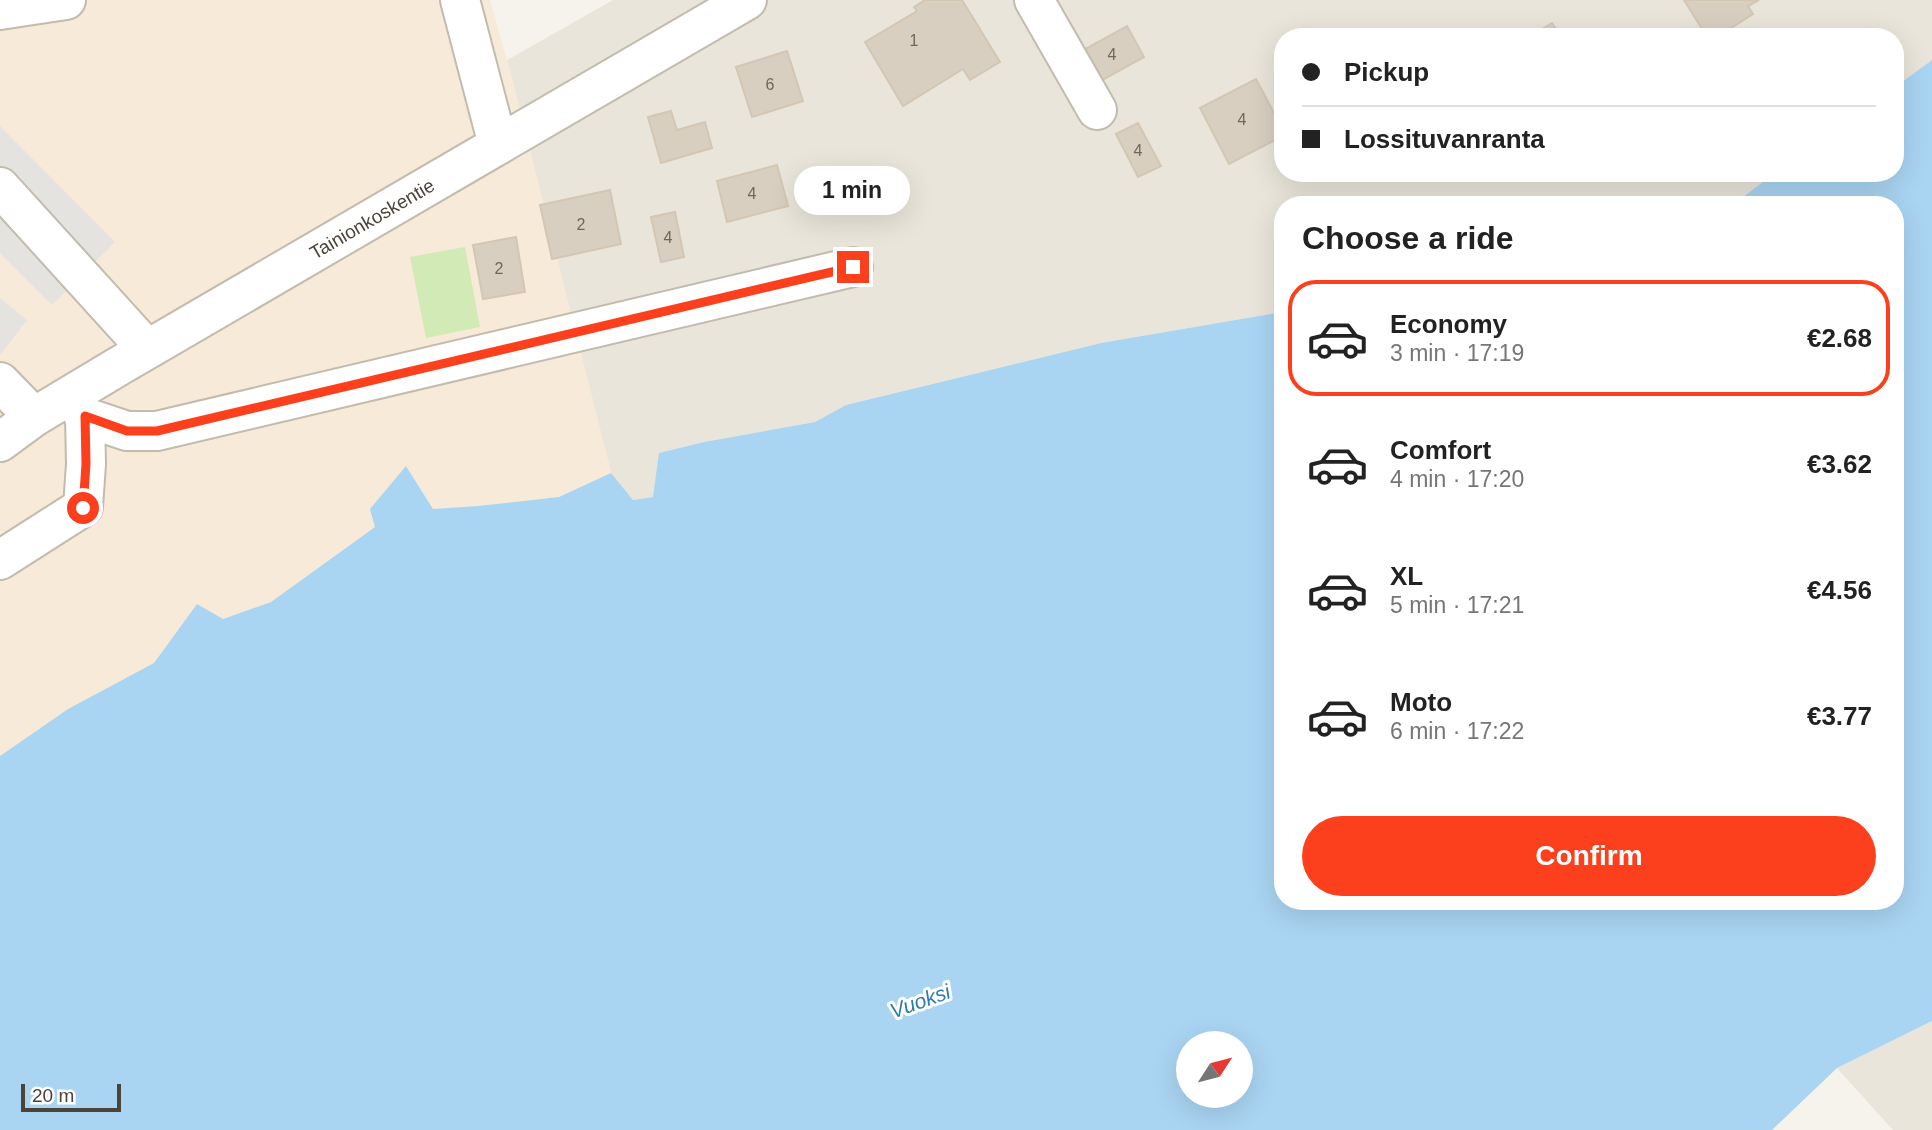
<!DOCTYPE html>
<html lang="en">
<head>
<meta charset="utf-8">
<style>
  body { margin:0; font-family:Arial,sans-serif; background:#f6f6f6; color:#222; height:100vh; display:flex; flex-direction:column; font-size:26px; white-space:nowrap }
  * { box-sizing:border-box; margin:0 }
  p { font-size:23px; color:#767676 }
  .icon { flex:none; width:38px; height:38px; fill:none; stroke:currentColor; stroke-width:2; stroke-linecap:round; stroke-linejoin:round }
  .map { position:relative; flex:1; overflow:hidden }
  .side { position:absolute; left:1274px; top:196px; width:630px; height:714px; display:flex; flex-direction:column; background:#fff; border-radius:28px; box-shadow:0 7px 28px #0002 }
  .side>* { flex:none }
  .guide { position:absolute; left:1274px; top:28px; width:630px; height:154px; border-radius:28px; box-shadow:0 7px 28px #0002; display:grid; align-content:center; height:154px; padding:0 28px; background:#fff }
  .needle { width:46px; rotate:54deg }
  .fabs { position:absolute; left:1176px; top:1031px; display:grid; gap:14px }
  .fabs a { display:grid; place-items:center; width:77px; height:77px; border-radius:50%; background:#fff; box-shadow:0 7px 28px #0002; font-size:35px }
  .scale { position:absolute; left:21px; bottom:18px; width:100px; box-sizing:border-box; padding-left:7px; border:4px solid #4b4439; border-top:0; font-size:19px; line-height:24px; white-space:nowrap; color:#4b4439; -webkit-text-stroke:5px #fff; paint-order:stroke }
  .end { position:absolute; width:32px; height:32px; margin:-16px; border:9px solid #fc3f1d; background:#fff; box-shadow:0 0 0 4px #fff }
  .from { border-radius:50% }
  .bubble { position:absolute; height:49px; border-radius:24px; background:#fff; box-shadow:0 7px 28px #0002; font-size:23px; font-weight:600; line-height:49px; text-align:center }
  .guide b { display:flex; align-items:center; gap:24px; height:66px; font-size:26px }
  .guide b+b { border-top:2px solid #e0e0e0 }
  .guide i { width:18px; height:18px; background:#222 }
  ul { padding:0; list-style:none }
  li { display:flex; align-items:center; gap:21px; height:116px; margin:0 14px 10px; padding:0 14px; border:4px solid transparent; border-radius:28px }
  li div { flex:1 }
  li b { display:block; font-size:26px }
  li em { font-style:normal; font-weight:600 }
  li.active { border-color:#fc3f1d }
  li>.icon { width:63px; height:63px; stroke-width:1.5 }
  h2 { padding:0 28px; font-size:32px; line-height:84px }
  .primary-button { display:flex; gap:14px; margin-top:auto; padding:14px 28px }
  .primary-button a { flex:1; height:80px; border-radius:42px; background:#fc3f1d; color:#fff; font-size:28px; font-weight:600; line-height:80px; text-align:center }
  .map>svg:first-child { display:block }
</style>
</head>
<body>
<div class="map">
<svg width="1932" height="1130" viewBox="0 0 1932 1130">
  <rect width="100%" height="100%" fill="#f6f3ec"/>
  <g fill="#eae5da">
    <polygon points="613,0 1932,0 1932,60 1895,87 1895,37 1283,37 1283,173 1775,173 1732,205 1283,205 1283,312 1101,343 846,405 815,422 704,442 660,453 654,497 633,500 611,473 507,60"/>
    <polygon points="1932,1021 1932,1130 1893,1130 1837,1068"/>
  </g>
  <polygon fill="#f7ead8" points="0,0 490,0 507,60 611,473 559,497 478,506 433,509 407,467 375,527 271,602 222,619 197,604 154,663 68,709 0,756"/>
  <polygon fill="#d2eab5" points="465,247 480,327 426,338 410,257"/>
  <g fill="#e5e3e0">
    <polygon points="0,126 115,242 52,305 0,253"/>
    <polygon points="0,298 27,320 0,355"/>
  </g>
  <path fill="#a9d4f2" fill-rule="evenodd" d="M1932,60V1021L1837,1068L1772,1130H0V756L68,709L154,663L197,604L223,619L271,602L375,527L370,509L406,466L433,509L478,506L559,497L611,473L633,500L653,497L659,453L704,442L815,422L846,405L1101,343L1283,312V901H1895V205H1732L1775,173H1895V87ZM1188,1043H1241V1096H1188Z"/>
  <g fill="#d8cfc1" stroke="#d3c7b4" stroke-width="2">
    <polygon points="925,0 962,0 1000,62 970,80 963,69 903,106 865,42 917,11 914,7"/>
    <polygon points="1684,0 1759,0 1748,6 1753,14 1717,37 1707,37"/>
    <polygon points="1552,23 1561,37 1529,37"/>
    <polygon points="1127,26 1144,57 1097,83 1080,52"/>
    <polygon points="787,51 803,101 752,117 736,67"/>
    <polygon points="1256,79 1283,130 1283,136 1229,164 1200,108"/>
    <polygon points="671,111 677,130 705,122 712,148 661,163 648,117"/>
    <polygon points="1138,123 1161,166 1138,177 1116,134"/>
    <polygon points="777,165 788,206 727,222 717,181"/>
    <polygon points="610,190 621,244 552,259 540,205"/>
    <polygon points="675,212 684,257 661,262 651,217"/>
    <polygon points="516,237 525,292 483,299 473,245"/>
  </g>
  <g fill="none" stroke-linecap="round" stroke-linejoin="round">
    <defs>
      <g id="minor">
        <polyline points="460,0 498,145"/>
        <polyline points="1034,0 1097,110"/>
        <polyline points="0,10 66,0"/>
        <polyline points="0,187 147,349"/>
        <polyline points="0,382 34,417"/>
        <polyline points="71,395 85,417 127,431 157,431 853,267"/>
        <path id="s1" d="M0,442L34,417L119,366L747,0"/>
        <polyline points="0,560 83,507 86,464 85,417"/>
      </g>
    </defs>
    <use href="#minor" stroke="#c2bbae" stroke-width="42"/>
    <use href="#minor" stroke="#fff" stroke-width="38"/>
  </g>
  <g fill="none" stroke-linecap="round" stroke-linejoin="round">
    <polyline stroke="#fc3f1d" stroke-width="9" points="83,508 86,464 85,416 127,431 157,431 853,267"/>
  </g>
  <g text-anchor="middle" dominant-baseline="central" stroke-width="6" stroke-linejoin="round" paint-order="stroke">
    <g font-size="16" fill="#6e675b">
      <text x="914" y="40">1</text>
      <text x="1112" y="54">4</text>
      <text x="770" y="84">6</text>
      <text x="1242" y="119">4</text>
      <text x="1138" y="150">4</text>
      <text x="752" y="193">4</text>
      <text x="581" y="224">2</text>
      <text x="668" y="237">4</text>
      <text x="499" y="268">2</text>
    </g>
    <g font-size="19" fill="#4b4439" stroke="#fff">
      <text stroke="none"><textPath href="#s1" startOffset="434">Tainionkoskentie</textPath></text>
    </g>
    <g font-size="21" font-style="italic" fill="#2e7ab2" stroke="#fff">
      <text transform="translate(920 1001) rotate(-20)">Vuoksi</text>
    </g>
  </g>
</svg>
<div class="fabs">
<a><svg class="needle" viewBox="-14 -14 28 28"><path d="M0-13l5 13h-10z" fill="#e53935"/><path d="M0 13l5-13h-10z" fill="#767676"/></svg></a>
</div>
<div class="scale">20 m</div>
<i class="end from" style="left:83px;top:508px"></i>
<i class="end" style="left:853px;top:267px"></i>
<div class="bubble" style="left:794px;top:166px;width:116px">1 min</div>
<div class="guide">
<b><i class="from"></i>Pickup</b>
<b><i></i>Lossituvanranta</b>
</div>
<section class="side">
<h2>Choose a ride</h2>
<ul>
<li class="active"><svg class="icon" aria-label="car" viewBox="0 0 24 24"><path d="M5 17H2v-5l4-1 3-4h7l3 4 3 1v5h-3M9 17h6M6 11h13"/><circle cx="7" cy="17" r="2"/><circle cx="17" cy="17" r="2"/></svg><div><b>Economy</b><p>3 min · 17:19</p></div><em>€2.68</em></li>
<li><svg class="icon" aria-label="car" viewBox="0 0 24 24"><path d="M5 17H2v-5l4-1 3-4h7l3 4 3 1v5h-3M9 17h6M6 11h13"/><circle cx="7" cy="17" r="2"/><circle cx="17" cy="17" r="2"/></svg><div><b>Comfort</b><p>4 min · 17:20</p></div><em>€3.62</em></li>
<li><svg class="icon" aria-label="car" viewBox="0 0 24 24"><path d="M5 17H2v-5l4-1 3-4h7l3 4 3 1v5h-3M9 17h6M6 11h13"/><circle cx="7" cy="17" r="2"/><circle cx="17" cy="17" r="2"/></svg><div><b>XL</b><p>5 min · 17:21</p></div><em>€4.56</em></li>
<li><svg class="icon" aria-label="car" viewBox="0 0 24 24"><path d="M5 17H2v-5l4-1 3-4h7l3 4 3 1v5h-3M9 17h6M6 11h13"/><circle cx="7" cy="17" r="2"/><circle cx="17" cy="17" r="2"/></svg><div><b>Moto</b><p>6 min · 17:22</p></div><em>€3.77</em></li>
</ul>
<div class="primary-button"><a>Confirm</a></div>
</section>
</div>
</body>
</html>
